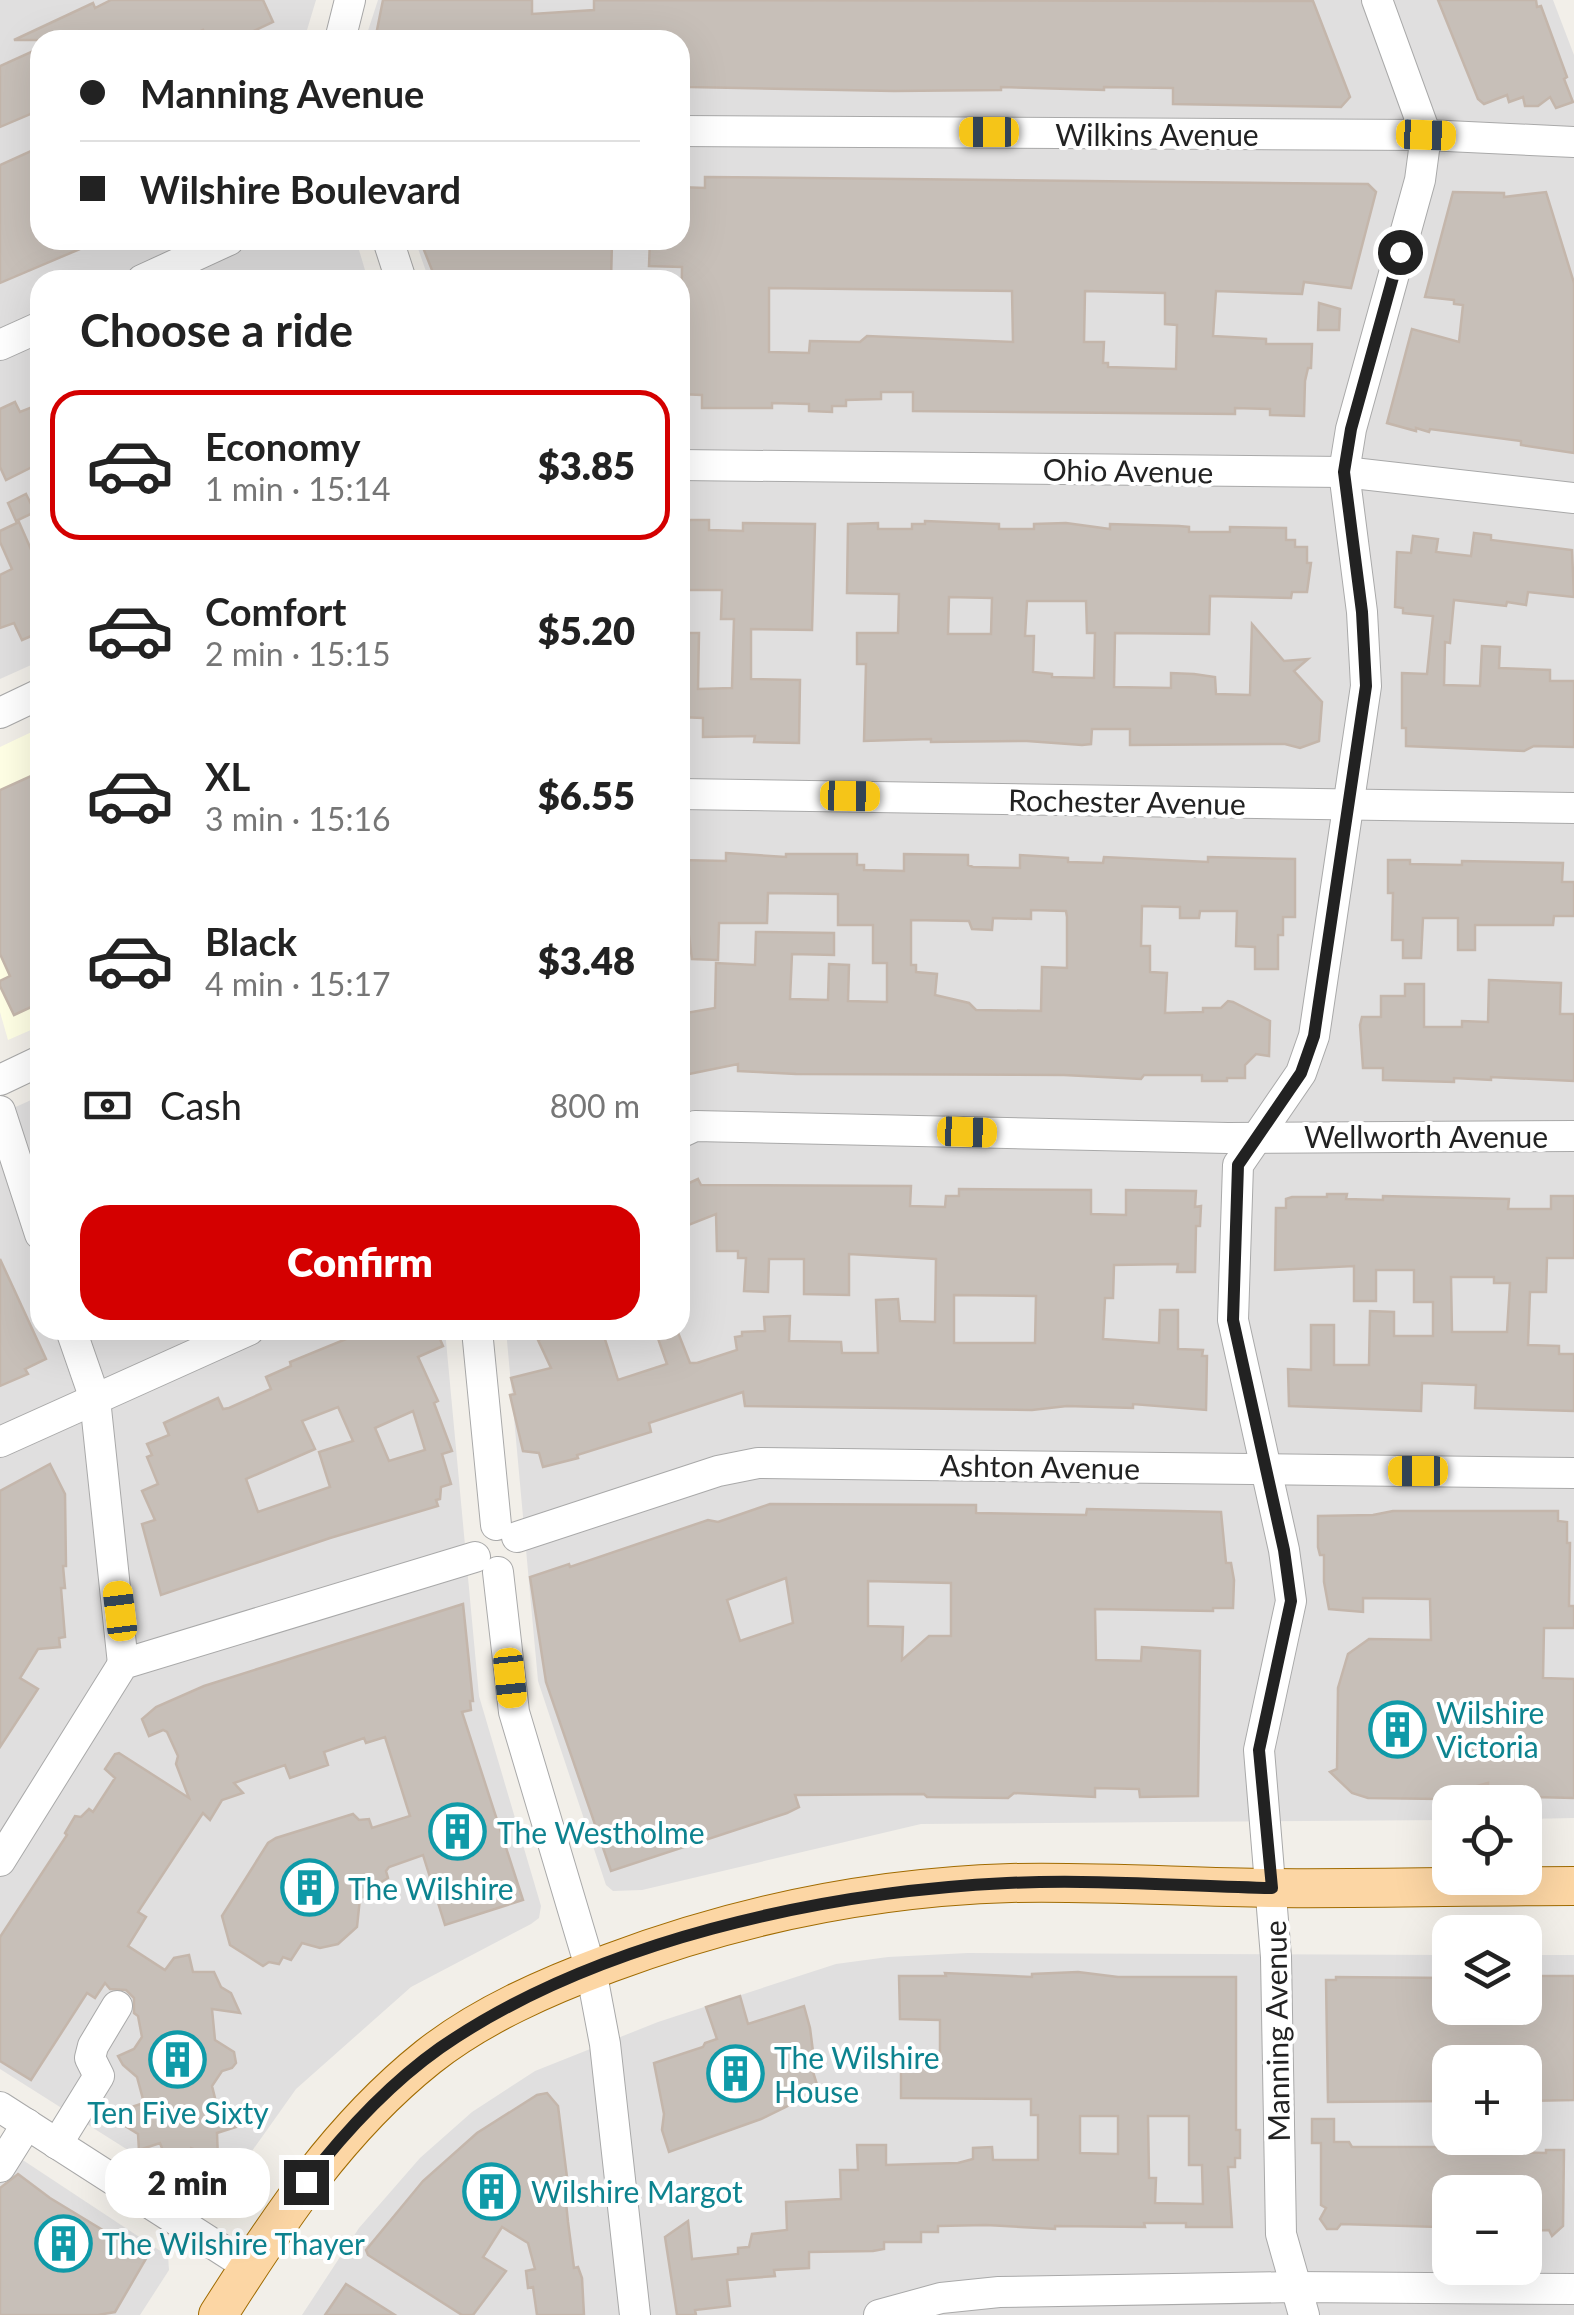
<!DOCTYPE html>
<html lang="en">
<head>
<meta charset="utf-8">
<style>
  body { margin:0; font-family:Lato,sans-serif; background:#f6f6f6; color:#222; height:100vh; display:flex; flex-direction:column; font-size:38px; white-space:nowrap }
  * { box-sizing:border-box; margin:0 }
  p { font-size:32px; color:#767676 }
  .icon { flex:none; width:55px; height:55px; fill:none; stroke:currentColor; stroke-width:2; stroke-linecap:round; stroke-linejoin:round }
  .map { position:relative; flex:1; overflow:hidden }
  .sheet { position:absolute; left:30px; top:270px; width:660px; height:1070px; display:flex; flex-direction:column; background:#fff; border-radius:30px; box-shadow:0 10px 40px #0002 }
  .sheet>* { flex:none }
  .hud { position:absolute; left:30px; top:30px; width:660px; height:220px; border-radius:30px; box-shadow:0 10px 40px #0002; display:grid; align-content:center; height:220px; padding:0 50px; background:#fff }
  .controls { position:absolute; left:1432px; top:1785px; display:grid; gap:20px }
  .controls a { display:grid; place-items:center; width:110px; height:110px; border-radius:20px; background:#fff; box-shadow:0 10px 40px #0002; font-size:50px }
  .end { position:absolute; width:45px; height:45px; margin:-22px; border:12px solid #222; background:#fff; box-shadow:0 0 0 5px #fff }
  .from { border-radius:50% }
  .bubble { position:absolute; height:70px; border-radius:30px; background:#fff; box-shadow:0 10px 40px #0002; font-size:32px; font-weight:800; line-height:70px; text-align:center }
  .car { position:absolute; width:30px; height:60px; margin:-30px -15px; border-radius:12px; box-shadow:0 0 8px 2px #0007; background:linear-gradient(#f5c518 24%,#345 0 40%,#f5c518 0 76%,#345 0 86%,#f5c518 0) }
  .hud b { display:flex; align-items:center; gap:35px; height:95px; font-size:38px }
  .hud b+b { border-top:2px solid #e0e0e0 }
  .hud i { width:25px; height:25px; background:#222 }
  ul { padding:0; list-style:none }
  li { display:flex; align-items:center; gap:30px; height:150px; margin:0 20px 15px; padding:0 30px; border:5px solid transparent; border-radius:30px }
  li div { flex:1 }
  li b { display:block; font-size:38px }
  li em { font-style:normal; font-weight:800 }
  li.current { border-color:#d40000 }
  li>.icon { width:90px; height:90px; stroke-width:1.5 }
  h2 { padding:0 50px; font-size:45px; line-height:120px }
  .pay { display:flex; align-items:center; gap:25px; height:110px; padding:0 50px; font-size:38px }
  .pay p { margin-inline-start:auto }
  .action { display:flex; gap:20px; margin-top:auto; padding:20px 50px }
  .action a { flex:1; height:115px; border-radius:30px; background:#d40000; color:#fff; font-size:40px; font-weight:800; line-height:115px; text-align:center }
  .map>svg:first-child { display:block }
</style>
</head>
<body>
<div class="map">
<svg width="1574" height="2315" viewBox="0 0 1574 2315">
  <rect width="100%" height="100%" fill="#f2efe9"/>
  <g fill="#e0dfdf" fill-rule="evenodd">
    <polygon points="0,0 316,0 304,40 40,40 40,240 356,240 368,280 40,280 40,661 0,679"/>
    <polygon points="378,0 1553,0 1574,55 1574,1818 1525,1819 1525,1802 1450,1802 1450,1820 921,1824 642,1890 613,1891 606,1885 538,1681 506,1330 680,1330 680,280 429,280 415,240 680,240 680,40 365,40"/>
    <polygon points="40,1096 40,1330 445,1330 479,1696 541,1906 539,1918 531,1924 411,1987 296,2089 225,2189 216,2195 199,2195 0,2069 0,1114"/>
    <path d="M968,1953L1450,1955V2008H1525V1955H1574V2315H302L359,2228L420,2158L472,2112L535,2071L658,2022L836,1964L888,1957ZM1450,2062H1525V2138H1450ZM1450,2192H1525V2268H1450Z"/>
    <polygon points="0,2145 168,2256 169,2270 140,2315 0,2315"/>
  </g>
  <polygon fill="#ffffe5" points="40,728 40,1026 8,1040 0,1012 0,747"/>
  <g fill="#c7bfb8" stroke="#c4b6ab" stroke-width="2.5" fill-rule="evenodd">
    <polygon points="111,0 263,0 273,22 234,40 208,40 203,30 182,40 14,40 93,3 95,8"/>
    <polygon points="383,0 532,0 532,14 594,10 594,0 1313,1 1350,97 1341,107 1173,104 1173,88 1104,87 1104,90 1001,87 1001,90 894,91 690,87 680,86 680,40 375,40"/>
    <polygon points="1438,0 1536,0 1537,7 1541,6 1567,77 1564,79 1573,102 1556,108 1550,97 1538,106 1525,106 1523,97 1509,102 1507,95 1484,104 1478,99"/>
    <polygon points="40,48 40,110 0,127 0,66"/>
    <polygon points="40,147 40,240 101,240 0,283 0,165"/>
    <path d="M705,177L1368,184L1376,192L1351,288L1304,282L1302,294L1216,291L1213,336L1266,339V344H1312L1311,368H1308L1305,381L1304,416L1270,415V409L1235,408V414L913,411V392H881V399L846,400V406H832V412L809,411V404L772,403V408H702V395L680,394L682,267L649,266L650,240H680V187L705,188ZM769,288L1012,291L1013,342L867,336L860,342L810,341L809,353L769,352ZM1085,291L1165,293V324L1177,325L1176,369L1108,367V363H1103L1104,342H1084Z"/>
    <polygon points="1453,192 1504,193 1504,197 1546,192 1574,283 1574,453 1521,445 1521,441 1430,429 1429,432 1416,428 1416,431 1387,423 1412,329 1459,342 1463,305 1454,304 1454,300 1425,297"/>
    <polygon points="420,240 612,242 611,280 436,280"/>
    <polygon points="1319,303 1340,309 1339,330 1318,330"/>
    <polygon points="15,402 20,412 40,404 40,463 6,480 0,467 0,409"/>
    <polygon points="26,494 35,512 16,521 8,503"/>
    <polygon points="691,520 709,520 709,530 743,531 743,523 815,524 812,630 751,629 751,679 800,680 799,743 754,742 755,736 703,737 703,718 680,717 680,633 699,633 698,689 732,688 734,619 721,619 722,590 680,590 680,522"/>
    <path d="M925,521L999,524V529H1034V524L1066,523L1110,529V524L1179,526L1189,527V532H1230V527L1286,528V540H1295V547H1307V563H1311L1307,592H1292L1291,598L1210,596L1209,634L1115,633L1114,687L1171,688V673L1194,674L1215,677L1216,694L1250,695L1252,624L1284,661L1308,659L1294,671L1322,702L1319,741L1300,748L1285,744L1130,745V729H1092L1091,744L1082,745L1027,741L931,742V739L864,741L866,664H857V633H898L899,594L847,593L848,524L878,523V529H912V524H925ZM949,597L992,598L991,634H948ZM1027,601H1086L1087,633H1095L1094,678L1052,677V674L1033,672L1034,636H1025Z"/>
    <polygon points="19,522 40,570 40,623 34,624 38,633 22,640 14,623 0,628 0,575 12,569 0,542 0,531"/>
    <polygon points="1474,533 1491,535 1491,540 1572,550 1574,597 1528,592 1526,605 1507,602 1506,606 1454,600 1450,643 1445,642 1444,685 1480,686 1482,646 1500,647 1499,668 1550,670 1550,681 1574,681 1574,747 1534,746 1524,751 1406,746 1406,728 1402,728 1402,673 1427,674 1433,616 1403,613 1403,608 1395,607 1397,552 1411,553 1413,536 1438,539 1436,552 1471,556"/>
    <polygon points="40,772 40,1003 14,1015 0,986 0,981 10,976 0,954 0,790"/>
    <path d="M726,853L786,857V854H857V865H864V870L904,871V854L968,855V865L973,867L1020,868V855L1068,858V862L1103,863L1104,857L1208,862V857L1295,859V917H1283V935H1278V969H1255V947L1236,946L1237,911H1200L1199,918H1180V907L1142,906L1141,946H1150V972L1167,973L1165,1013L1203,1012V1008H1221L1228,1001L1233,1002L1270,1021L1269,1056L1256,1054L1245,1065V1078H1227V1081H1202V1075H1144L1141,1079L1064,1075L796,1074L738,1071V1064L684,1075L680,1058V1014L715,1008L716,963L755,965L756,932L834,933V955L792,954L790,999L828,1000L829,964L849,965L848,1001L887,1002V963H873V925H838V894L768,893L767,923H719L718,960L692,959L689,936H680V860L726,861ZM1031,910L1066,911L1067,917V968L1042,967L1041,1011L976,1010L969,1003L935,995L937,974L916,972V965H911V920L969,921L972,929L992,930L993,918L1031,919Z"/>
    <polygon points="1388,860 1410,860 1410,864 1462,865 1462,861 1563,863 1562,882 1574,882 1574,916 1554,916 1553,925 1475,925 1475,950 1458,950 1458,918 1423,918 1421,958 1403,958 1403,940 1392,940 1393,893 1388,893"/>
    <polygon points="1489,980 1561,983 1560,1014 1574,1014 1574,1081 1491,1077 1491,1080 1454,1078 1454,1082 1383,1080 1383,1068 1363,1068 1360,1025 1362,1017 1381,1017 1381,996 1405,996 1405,984 1424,984 1424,1027 1462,1027 1462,1021 1488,1022"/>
    <path d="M698,1179L701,1185L911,1186L910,1206L945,1207L946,1196H959V1189L1091,1190V1214L1126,1215V1190L1196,1191L1195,1207L1201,1206L1200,1226H1196L1195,1272H1177L1178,1264L1114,1265L1113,1298H1105L1103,1339L1159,1343L1160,1310H1178V1349L1203,1350L1202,1356H1207L1206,1410L1133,1404V1408L1067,1406L1032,1410L745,1406L743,1392L649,1423L651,1432L577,1455L578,1458L543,1467L539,1453L523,1451L510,1395L515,1394L511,1378L551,1368L538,1340L560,1330H602L618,1380L667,1364L655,1330H677L690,1363H697L737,1350L735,1337L742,1336V1332L765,1331L764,1317L790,1316L789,1341L841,1342L842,1353H878L876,1300L898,1299L900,1321L935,1322L936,1259L849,1254V1295L804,1294V1259H769L768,1292L744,1291L746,1258H738V1251H717L716,1214L686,1226L680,1213V1187ZM954,1295L1036,1296L1035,1343H954Z"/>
    <path d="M1327,1194H1347L1346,1199L1383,1200V1196L1509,1199L1508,1209H1551V1196H1574V1258H1547L1546,1292H1530L1528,1345L1559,1346V1354H1574V1411L1475,1408L1476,1385L1422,1383L1421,1411L1289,1406L1288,1369L1311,1370V1325H1334V1365H1369L1370,1311L1394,1312V1336H1433V1302H1414V1270H1376V1301H1354V1266L1275,1270L1276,1208H1286V1199L1292,1197H1327ZM1451,1277H1494V1283H1510L1507,1332H1452Z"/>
    <polygon points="0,1259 46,1359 25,1369 28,1374 0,1386"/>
    <path d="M368,1330H436L443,1346L418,1357L438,1401L434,1403L452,1451L442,1454L451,1484L441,1487L440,1499L436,1500L438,1506L330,1538L161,1595L142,1524L155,1520L142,1491L158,1484L147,1457L152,1455L147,1444L169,1435L164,1423L218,1398L223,1409L229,1408L271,1389L266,1377L291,1366L290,1362ZM338,1407L353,1441L319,1452L330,1487L258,1512L246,1479L315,1449L302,1421ZM413,1411L425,1450L389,1461L375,1428Z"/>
    <polygon points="50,1464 65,1494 66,1566 63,1566 65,1588 61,1588 65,1637 59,1638 60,1647 38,1649 20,1678 38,1689 0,1747 0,1491"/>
    <path d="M770,1504L976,1505V1513L1086,1515L1087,1509L1221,1512L1226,1563H1231L1234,1580L1233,1608H1213V1611L1095,1609L1096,1660L1141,1661L1142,1647L1200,1651L1198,1796L1140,1797L1139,1789L1095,1788V1797L1014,1793L1008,1798L927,1797L924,1794L795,1795L799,1807L787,1813L611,1871L546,1682L530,1577L569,1564L570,1567L708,1520L718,1522ZM786,1578L793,1623L740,1641L727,1600ZM868,1581L951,1583V1636H929L902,1660L903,1627L868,1626Z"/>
    <polygon points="1393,1511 1558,1511 1558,1521 1567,1522 1567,1543 1570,1543 1569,1606 1574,1606 1574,1628 1544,1628 1543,1678 1574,1679 1574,1798 1488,1796 1488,1783 1441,1796 1440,1799 1368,1798 1352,1793 1330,1772 1337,1769 1338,1688 1348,1654 1369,1639 1431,1640 1430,1599 1363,1598 1363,1612 1329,1609 1324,1582 1324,1555 1320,1555 1318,1547 1318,1516 1373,1515"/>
    <polygon points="463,1604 473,1701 470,1701 471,1710 462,1712 523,1900 445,1925 423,1855 389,1867 386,1871 388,1878 378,1884 380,1892 360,1898 357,1927 338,1944 320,1948 302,1943 291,1960 283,1957 279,1964 269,1962 263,1966 230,1945 222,1916 268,1843 276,1838 353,1814 359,1820 369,1819 372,1828 410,1816 385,1737 366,1743 364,1738 324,1752 328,1765 290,1778 285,1765 234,1783 243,1793 222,1800 210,1820 203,1813 138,1912 146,1917 128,1946 165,1970 174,1958 189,1955 193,1972 214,1972 221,1987 231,1993 240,2013 212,2009 215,2040 234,2052 236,2063 232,2068 222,2071 212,2086 216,2102 231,2112 239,2126 217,2133 218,2159 191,2148 181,2164 168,2164 160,2143 139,2150 138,2134 125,2126 119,2111 144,2103 137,2077 123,2065 118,2056 134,2049 142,2037 138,2016 134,2013 134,1998 126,1990 110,1989 105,1983 95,1998 87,1993 31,2080 0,2061 0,1937 67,1835 65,1833 75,1816 81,1817 89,1809 93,1812 115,1778 105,1769 115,1754 119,1753 189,1798 176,1764 178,1756 167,1732 163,1730 149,1736 142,1719 156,1707 204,1686"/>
    <path d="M1078,1972L1118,1977H1236V2130H1240V2158H1235V2167H1228L1232,2227H1186V2223H1144L1145,2227L1055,2226V2229L986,2225L938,2226V2232H921V2242H884V2249L873,2251L809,2252V2268L774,2270L775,2276L727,2280L730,2306L695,2310L696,2315H677L665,2237L688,2221L692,2259L738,2254V2248L749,2247L752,2234L787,2230L786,2202L841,2199L840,2170H858L857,2145H886V2165L958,2163L973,2159V2148L992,2147L993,2160H1038V2115H1031V2099L901,2098V2057H940V2020L900,2019L899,1976H946L945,1973L1032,1977V1974ZM1080,2116H1118V2154L1080,2153ZM1148,2116H1189V2165H1202L1203,2204L1155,2203L1156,2178H1149Z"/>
    <polygon points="1525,1976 1574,1976 1574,2100 1525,2101 1525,2062 1450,2062 1450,2101 1328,2102 1326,1980 1336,1980 1336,1977 1450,1978 1450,2008 1525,2008"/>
    <polygon points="740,1996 748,2024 804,2006 810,2028 815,2067 813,2072 819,2091 814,2099 794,2103 761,2119 669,2152 662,2130 664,2114 654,2063 703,2047 705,2043 717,2039 706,2007"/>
    <polygon points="547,2093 558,2106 569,2193 565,2193 568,2222 574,2268 578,2267 582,2278 584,2315 537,2315 533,2287 528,2288 526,2271 535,2269 528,2243 502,2227 483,2257 506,2271 473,2315 462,2315 368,2255 366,2250 423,2181 477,2133 537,2095"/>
    <polygon points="1312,2119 1334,2119 1334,2142 1349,2142 1352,2147 1442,2147 1442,2138 1463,2138 1464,2151 1546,2153 1546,2150 1564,2150 1563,2226 1552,2236 1549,2230 1525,2231 1525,2192 1450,2192 1450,2214 1438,2213 1438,2227 1341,2224 1337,2229 1327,2229 1320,2219 1326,2208 1321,2205 1321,2143 1312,2143"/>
    <polygon points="18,2174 50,2198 147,2257 115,2312 98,2315 0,2315 0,2188"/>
    <polygon points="346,2284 395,2315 325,2315"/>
  </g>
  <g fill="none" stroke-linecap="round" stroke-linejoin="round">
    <defs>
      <g id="minor">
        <polyline points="340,40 350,0"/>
        <polyline points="680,131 1426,135 1574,142"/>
        <polyline points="388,240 401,280"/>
        <polyline points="142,280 229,240"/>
        <polyline points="0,345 40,327"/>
        <polyline points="680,465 1344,472 1574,498"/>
        <polyline points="0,713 40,694"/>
        <polyline points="680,794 1574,808"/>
        <polyline points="0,1080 40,1061"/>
        <polyline points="0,1111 40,1234"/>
        <polyline points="680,1133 695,1126 1228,1138 1574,1136"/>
        <polyline points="71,1330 95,1399 123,1664"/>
        <polyline points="477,1330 496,1525"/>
        <polyline points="0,1442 249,1330"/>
        <polyline points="517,1537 718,1471 758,1463 1574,1473"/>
        <polyline points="498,1572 514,1712 591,1970 605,2044 635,2315"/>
        <polyline points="0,1861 123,1664 475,1557"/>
        <polyline points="0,2107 249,2267"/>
        <polyline points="57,2144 99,2076 90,2058 93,2046 117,2006"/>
        <polyline points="0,2167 27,2124"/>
        <polyline points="879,2315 941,2298 999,2292 1294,2287 1574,2289"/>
        <polyline points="1304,2315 1281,2234 1276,1957 1259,1750 1291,1601 1284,1550 1233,1320 1238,1165 1301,1073 1314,1036 1366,686 1362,612 1344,472 1351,429 1420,180 1426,135 1377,0"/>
      </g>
      <path id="major" d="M218,2315C279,2219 339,2128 428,2057C481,2015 548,1986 610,1963C738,1915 875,1887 1011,1883C1097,1881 1184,1887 1270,1888C1371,1889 1473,1886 1574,1886"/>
    </defs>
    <use href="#minor" stroke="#a9a9a9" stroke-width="32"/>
    <use href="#major" stroke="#a06b00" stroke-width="40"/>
    <use href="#minor" stroke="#fff" stroke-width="30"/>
    <use href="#major" stroke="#fcd6a4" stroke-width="38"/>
  </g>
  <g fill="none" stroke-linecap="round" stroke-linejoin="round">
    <path stroke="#222" stroke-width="12" d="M306,2182C344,2133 389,2084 440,2048C595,1941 821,1892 1007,1883C1095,1879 1185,1886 1272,1888L1259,1750L1291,1601L1284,1550L1233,1320L1238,1165L1301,1073L1314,1036L1366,686L1362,612L1344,472L1351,429L1400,252"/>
  </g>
  <defs>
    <symbol id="building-ring" viewBox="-11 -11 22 22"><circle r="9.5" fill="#fff" stroke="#0f9aa8" stroke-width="1.5"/><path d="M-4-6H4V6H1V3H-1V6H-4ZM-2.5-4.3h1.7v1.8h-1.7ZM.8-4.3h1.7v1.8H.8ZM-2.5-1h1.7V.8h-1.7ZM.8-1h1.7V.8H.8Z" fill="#0f9aa8"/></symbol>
  </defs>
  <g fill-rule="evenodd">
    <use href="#building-ring" x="1366" y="1698" width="63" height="63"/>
    <use href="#building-ring" x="426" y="1800" width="63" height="63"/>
    <use href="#building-ring" x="278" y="1856" width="63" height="63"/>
    <use href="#building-ring" x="146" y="2028" width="63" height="63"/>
    <use href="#building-ring" x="704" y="2042" width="63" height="63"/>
    <use href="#building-ring" x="460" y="2160" width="63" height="63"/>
    <use href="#building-ring" x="32" y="2212" width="63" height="63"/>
  </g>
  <g text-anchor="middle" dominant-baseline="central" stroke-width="8" stroke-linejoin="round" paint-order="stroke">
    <g font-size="30" fill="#222" stroke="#fff">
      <text x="1157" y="134">Wilkins Avenue</text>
      <text transform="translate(1128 470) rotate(1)">Ohio Avenue</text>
      <text transform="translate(1127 801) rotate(1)">Rochester Avenue</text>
      <text x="1426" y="1136">Wellworth Avenue</text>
      <text transform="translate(1040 1466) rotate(1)">Ashton Avenue</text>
      <text transform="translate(1276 2031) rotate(-91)">Manning Avenue</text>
    </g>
    <g font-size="30" fill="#0d838f" stroke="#fff" text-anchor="start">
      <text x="1436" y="1712">Wilshire<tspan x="1436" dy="34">Victoria</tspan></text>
      <text x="497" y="1832">The Westholme</text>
      <text x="348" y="1888">The Wilshire</text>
      <text x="774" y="2057">The Wilshire<tspan x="774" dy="34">House</tspan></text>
      <text x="178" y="2112" text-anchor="middle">Ten Five Sixty</text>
      <text x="531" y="2191">Wilshire Margot</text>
      <text x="102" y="2243">The Wilshire Thayer</text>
    </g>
  </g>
</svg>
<div class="controls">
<a><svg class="icon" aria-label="locate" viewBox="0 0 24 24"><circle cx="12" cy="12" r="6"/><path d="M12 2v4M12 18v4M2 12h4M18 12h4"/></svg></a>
<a><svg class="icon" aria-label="layers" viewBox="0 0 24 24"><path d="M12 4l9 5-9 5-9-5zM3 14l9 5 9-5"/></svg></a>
<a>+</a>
<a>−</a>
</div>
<i class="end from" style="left:1400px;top:252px"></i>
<i class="end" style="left:306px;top:2182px"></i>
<div class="bubble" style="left:105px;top:2148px;width:165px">2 min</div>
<i class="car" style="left:989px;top:132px;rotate:270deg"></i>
<i class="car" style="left:1426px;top:135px;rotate:92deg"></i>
<i class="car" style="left:850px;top:796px;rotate:91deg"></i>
<i class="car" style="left:967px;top:1132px;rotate:92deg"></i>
<i class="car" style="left:1418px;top:1471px;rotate:270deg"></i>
<i class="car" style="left:120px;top:1611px;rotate:353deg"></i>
<i class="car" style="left:510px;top:1678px;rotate:174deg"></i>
<div class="hud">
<b><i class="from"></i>Manning Avenue</b>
<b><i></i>Wilshire Boulevard</b>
</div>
<section class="sheet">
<h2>Choose a ride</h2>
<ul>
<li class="current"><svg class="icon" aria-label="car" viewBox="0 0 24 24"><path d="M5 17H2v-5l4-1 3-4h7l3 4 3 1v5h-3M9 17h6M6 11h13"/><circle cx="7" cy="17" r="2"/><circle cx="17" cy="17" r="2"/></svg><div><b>Economy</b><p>1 min · 15:14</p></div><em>$3.85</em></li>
<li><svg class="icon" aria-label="car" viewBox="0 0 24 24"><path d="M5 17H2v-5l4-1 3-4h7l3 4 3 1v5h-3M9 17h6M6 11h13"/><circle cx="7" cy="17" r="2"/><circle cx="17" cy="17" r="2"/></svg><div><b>Comfort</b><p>2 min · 15:15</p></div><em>$5.20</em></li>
<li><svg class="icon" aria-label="car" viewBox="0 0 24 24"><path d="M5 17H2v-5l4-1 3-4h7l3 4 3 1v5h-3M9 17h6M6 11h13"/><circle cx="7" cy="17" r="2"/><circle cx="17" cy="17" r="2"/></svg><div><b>XL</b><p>3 min · 15:16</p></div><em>$6.55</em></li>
<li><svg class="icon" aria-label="car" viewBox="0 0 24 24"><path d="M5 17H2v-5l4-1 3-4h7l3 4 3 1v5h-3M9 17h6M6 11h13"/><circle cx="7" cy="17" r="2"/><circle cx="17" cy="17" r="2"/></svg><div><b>Black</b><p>4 min · 15:17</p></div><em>$3.48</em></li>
</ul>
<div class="pay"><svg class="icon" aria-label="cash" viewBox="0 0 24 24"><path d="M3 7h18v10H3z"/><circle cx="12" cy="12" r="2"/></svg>Cash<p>800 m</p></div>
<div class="action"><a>Confirm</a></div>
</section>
</div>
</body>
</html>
